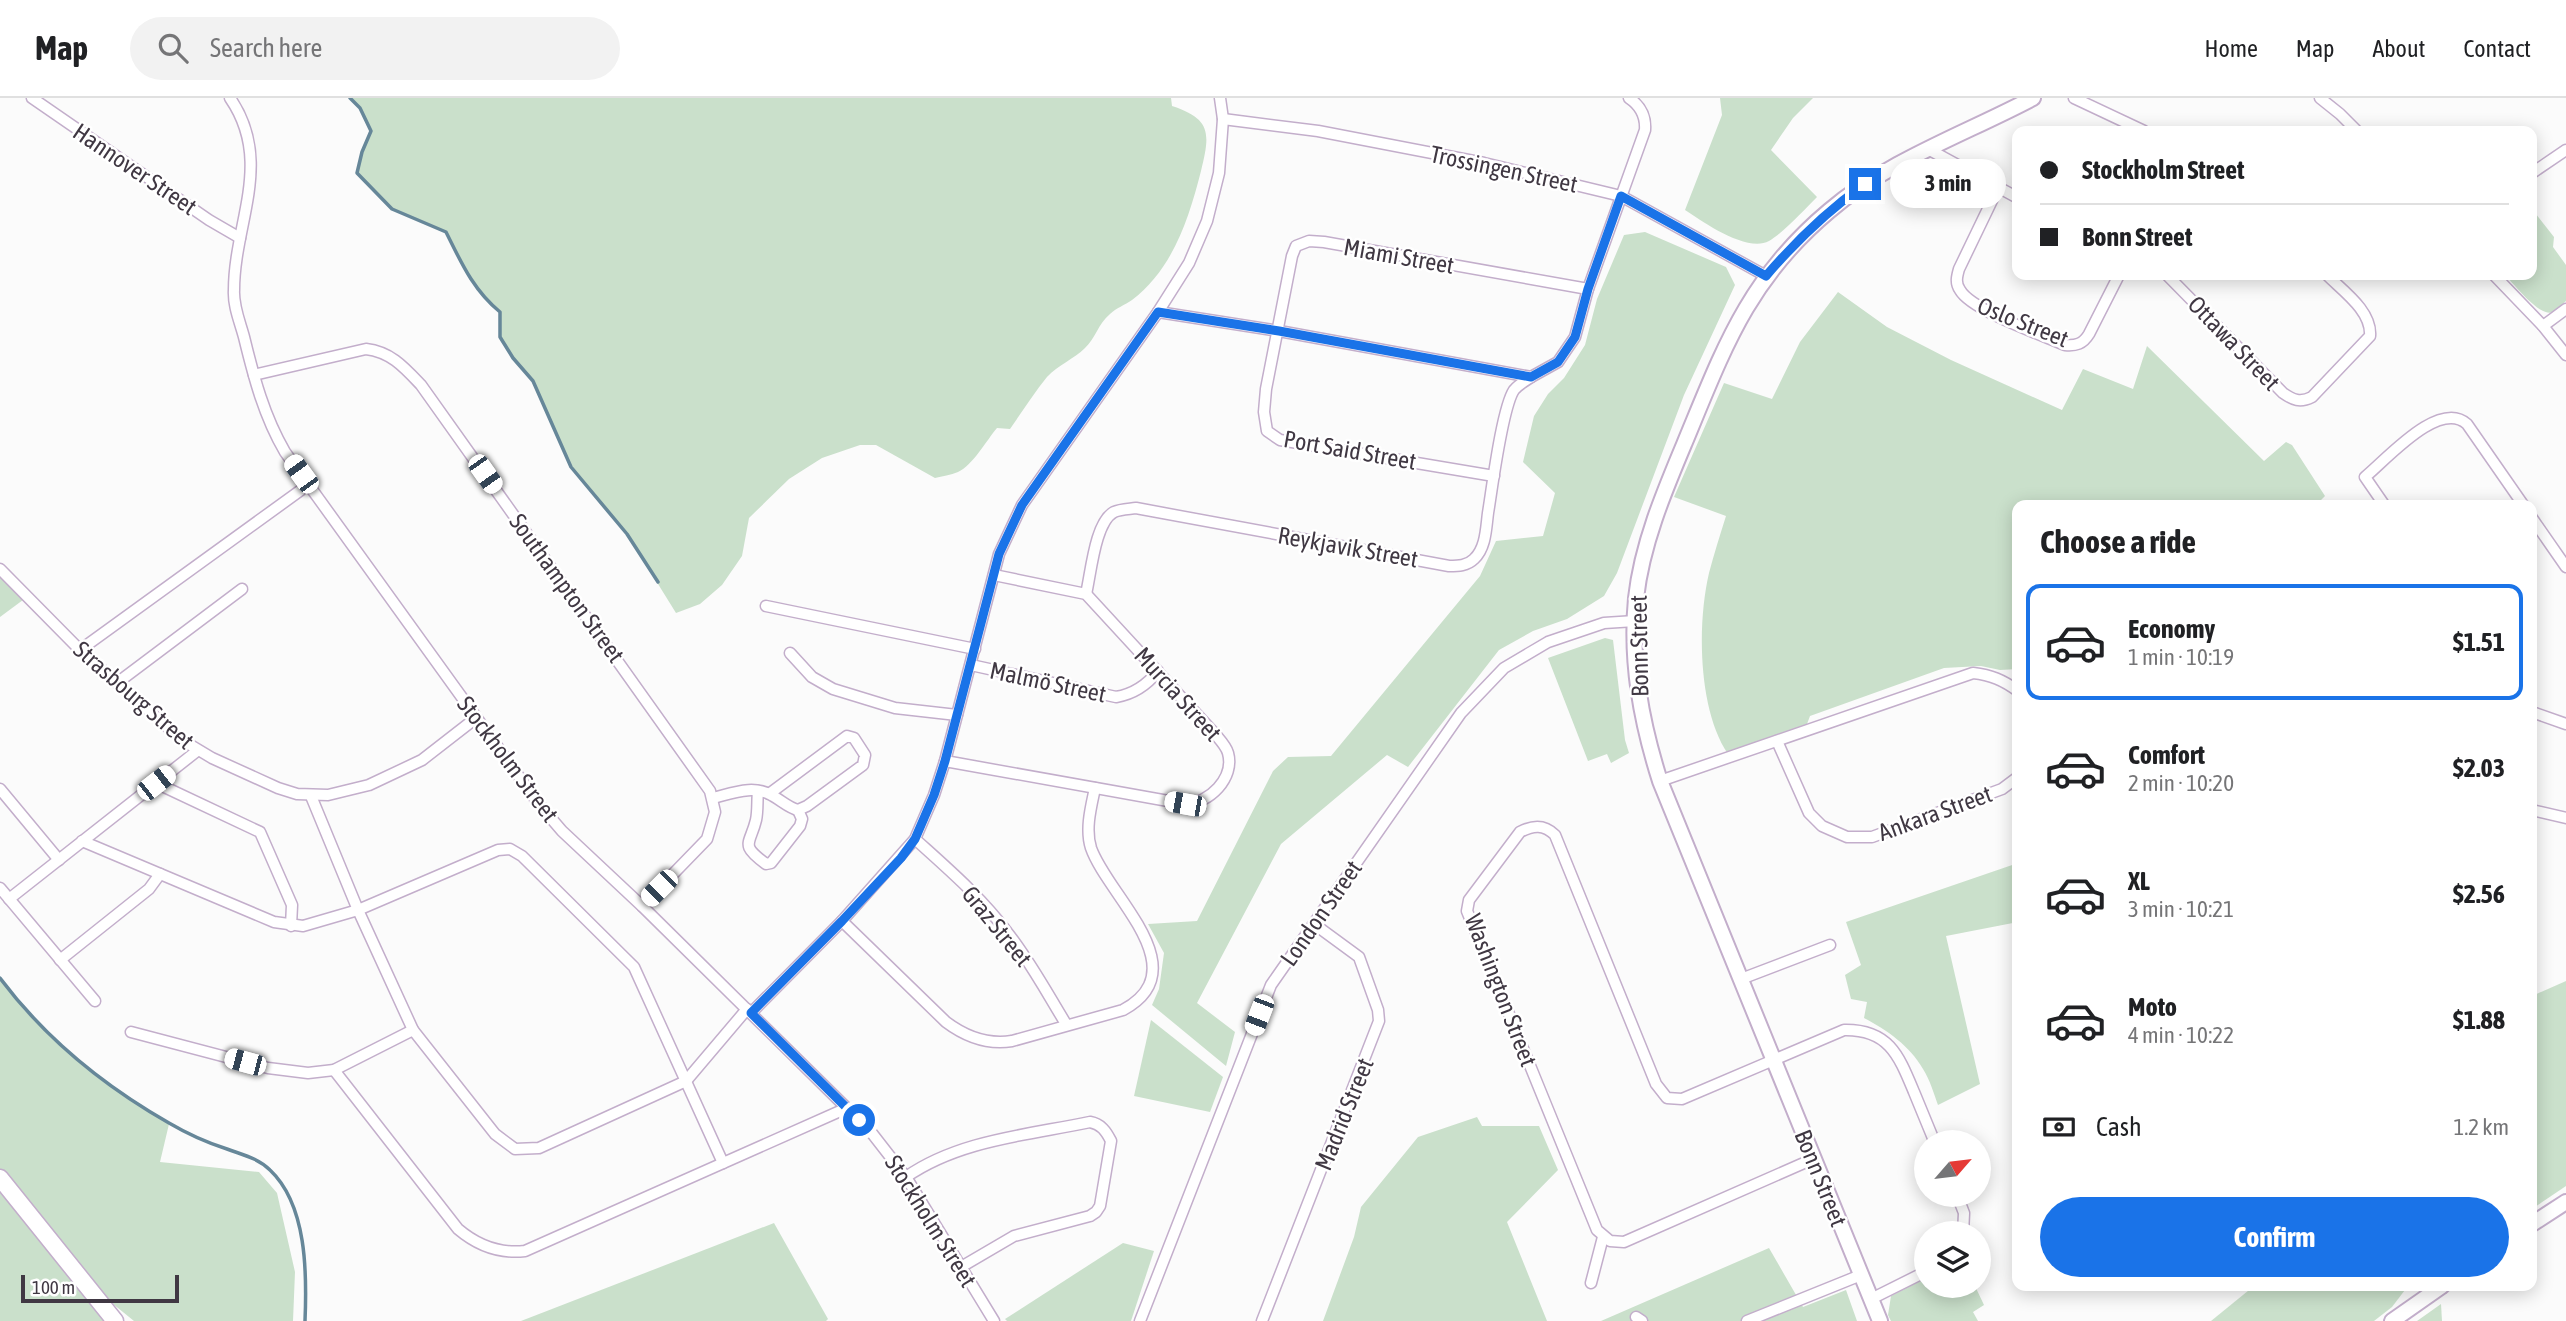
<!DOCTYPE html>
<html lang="en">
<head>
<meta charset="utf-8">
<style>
  body { margin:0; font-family:"Asap Condensed",sans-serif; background:#f2f2f2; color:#202124; height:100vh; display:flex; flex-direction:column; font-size:26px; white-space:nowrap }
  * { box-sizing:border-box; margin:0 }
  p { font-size:23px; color:#757577 }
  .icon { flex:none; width:38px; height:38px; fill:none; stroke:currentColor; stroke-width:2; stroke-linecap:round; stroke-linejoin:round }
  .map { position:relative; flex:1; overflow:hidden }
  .panel { position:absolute; left:2012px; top:402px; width:525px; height:791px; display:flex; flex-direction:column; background:#fff; border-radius:14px; box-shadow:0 4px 18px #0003 }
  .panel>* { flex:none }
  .banner { position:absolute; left:2012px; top:28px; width:525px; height:154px; border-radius:14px; box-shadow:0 4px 18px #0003; display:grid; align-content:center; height:154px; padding:0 28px; background:#fff }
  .needle { width:46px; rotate:62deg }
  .controls { position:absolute; left:1914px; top:1032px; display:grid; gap:14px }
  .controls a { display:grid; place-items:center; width:77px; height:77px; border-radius:50%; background:#fff; box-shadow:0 4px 18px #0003; font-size:35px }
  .scale { position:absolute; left:21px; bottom:18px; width:158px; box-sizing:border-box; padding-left:7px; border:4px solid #403843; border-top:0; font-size:19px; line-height:24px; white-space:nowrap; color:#403843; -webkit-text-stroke:5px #fff; paint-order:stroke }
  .end { position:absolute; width:32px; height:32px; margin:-16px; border:9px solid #1a73e8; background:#fff; box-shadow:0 0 0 4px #fff }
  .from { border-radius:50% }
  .bubble { position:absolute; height:49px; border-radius:24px; background:#fff; box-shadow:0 4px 18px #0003; font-size:23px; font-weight:700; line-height:49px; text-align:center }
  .car { position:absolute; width:21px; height:42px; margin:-21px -10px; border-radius:9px; box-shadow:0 0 5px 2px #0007; background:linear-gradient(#fff 24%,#345 0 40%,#fff 0 76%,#345 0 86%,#fff 0) }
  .banner b { display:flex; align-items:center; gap:24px; height:66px; font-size:26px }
  .banner b+b { border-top:2px solid #e0e0e0 }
  .banner i { width:18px; height:18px; background:#202124 }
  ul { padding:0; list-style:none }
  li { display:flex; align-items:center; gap:21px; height:116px; margin:0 14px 10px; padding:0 14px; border:4px solid transparent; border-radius:14px }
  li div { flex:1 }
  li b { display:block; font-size:26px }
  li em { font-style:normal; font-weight:700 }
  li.active { border-color:#1a73e8 }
  li>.icon { width:63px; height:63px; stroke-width:1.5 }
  h2 { padding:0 28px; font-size:32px; line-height:84px }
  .pay { display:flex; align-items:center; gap:18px; height:77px; padding:0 28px; font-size:26px }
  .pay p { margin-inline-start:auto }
  .cta { display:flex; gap:14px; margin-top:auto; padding:14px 28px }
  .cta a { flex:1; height:80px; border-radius:42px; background:#1a73e8; color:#fff; font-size:28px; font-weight:700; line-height:80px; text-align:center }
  header { display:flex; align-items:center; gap:42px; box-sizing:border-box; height:98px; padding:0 35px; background:#fff; border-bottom:2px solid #e0e0e0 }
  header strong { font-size:33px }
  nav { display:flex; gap:38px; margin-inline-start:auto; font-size:24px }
  .search { width:490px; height:63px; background:#f2f2f2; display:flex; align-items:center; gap:18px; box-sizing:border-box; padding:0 24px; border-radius:38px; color:#757577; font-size:26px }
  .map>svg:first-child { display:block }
</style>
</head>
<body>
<header>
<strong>Map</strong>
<div class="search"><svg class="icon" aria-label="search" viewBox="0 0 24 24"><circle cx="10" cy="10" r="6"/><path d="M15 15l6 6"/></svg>Search here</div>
<nav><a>Home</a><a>Map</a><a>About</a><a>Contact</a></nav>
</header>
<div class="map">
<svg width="2566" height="1223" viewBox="0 0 2566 1223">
  <rect width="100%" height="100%" fill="#fbfbfb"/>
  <g fill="#cae0cb">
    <path d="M350,0H1171L1172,8C1212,21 1210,36 1201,73C1189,120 1173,171 1132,202C1125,207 1116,210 1110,216C1098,226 1095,241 1085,250C1074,261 1058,267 1047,279C1034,295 1022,314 1010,331L997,330C986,343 973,367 958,374C951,377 942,378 935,380L876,347H860L822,360L789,381L749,420L742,458L722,487L700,506L676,515L627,436L571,369L533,283L513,260L500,239V214C473,192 461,165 446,134L392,111L357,75L362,54L371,33L360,10Z"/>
    <path d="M1720,0H1813L1793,20L1771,52L1817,99C1805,111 1782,136 1769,143C1747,155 1703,124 1685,112L1722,17Z"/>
    <path d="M2532,111L2554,139L2553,149L2566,167V203C2562,206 2557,212 2553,214C2540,220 2514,186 2505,177H2532Z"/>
    <polygon points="1645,134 1726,169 1735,187 1684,297 1617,475 1604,498 1567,521 1533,533 1499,552 1408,669 1387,657 1281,746 1197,905 1235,934 1226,968 1152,907 1159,891 1164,855 1148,826 1197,823 1273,673 1288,659 1331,658 1480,478 1496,443 1543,438 1555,395 1523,364 1534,318 1548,296 1564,280 1585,247 1597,201 1624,137"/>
    <path d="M1838,194L1887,229L1951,262L2062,312L2083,271L2133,291L2147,248L2264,363L2286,344L2292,347L2325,398L2315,408H2018V571L2000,572L1981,568L1944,570L1810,618L1807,626L1728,656C1698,612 1697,526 1709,475C1714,456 1720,437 1726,418L1674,399L1724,285L1772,301L1800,244Z"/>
    <polygon points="0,470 27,499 0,519"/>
    <polygon points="1605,540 1613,542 1625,642 1629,655 1611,665 1607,656 1588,663 1548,560"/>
    <path d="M2018,765V824L1946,838L1980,986L1938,1007C1934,996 1930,982 1923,971C1910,948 1887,932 1864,920L1867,904L1851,901L1845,877L1861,867L1846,824Z"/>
    <polygon points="0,880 25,913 84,968 169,1026 160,1064 259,1074 277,1095 295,1174 293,1223 134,1223 81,1180 104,1223 0,1223"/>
    <polygon points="2566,883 2566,1088 2532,1111 2532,898"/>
    <polygon points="1151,922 1223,979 1210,1014 1134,998"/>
    <polygon points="1477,1019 1482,1028 1539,1028 1558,1072 1507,1124 1547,1223 1323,1223 1354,1139 1361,1109 1418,1039"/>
    <polygon points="774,1125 828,1221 826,1223 521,1223"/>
    <polygon points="1123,1145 1154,1153 1131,1223 1007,1223 1005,1221"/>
    <polygon points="1769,1150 1803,1209 1846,1192 1857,1223 1601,1223"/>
    <polygon points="1927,1179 1927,1188 1975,1188 1984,1207 1973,1214 1978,1223 1891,1223 1888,1217 1891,1198"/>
    <polygon points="2254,1188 2408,1188 2392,1209 2374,1223 2211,1223"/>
    <polygon points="2441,1206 2442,1223 2417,1223"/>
  </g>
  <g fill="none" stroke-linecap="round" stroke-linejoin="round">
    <g stroke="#668799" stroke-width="3.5">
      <path d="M350,0L360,10L371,33L362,54L357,75L392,111L446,134C461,164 473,192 500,214V239L513,260L533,283L571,369L627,436L658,484"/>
      <path d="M0,880C45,940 104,988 169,1025C186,1035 208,1045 227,1051C243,1057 258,1060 270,1072C307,1107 307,1175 305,1223"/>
    </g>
    <defs>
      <g id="street">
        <polyline points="32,0 209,122 240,140"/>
        <path d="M230,0C274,64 234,125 234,192C233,208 240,224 244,239C254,280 264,318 285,354L538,705L562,733L642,808L871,1034L906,1079L994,1223"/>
        <polyline points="2074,0 2144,33"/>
        <polyline points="2320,0 2340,16 2357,33"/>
        <polyline points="1223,21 1318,33 1484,65 1621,98 1766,178"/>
        <polyline points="1928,51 2018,100"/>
        <polyline points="2532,75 2566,52"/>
        <path d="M1998,90L1959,171C1957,178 1955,185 1960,192C1971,212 2042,237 2065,247C2076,248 2083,246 2089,236L2119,177"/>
        <path d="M2167,177L2283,295C2293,302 2300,305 2312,299L2370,238C2372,213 2343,193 2327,177"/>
        <polyline points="2494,177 2543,228 2566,257"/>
        <path d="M1158,214L1279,233L1531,279L1558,264L1575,239L1588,191L1645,32C1646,18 1641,8 1629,0"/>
        <polyline points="2543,228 2566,211"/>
        <path d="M254,277L366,251C391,254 404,269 421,287L710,693L715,714L707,741L642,808"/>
        <polyline points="1494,378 1280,342 1267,333 1264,314 1266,291 1292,158 1296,148 1309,143 1324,144 1588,191"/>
        <path d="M2385,408L2365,379C2387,361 2439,301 2467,326L2524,408"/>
        <polyline points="2532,420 2566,469"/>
        <polyline points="0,471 80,552 182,642 212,660 278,690 297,696 328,697 369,687 422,662 476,620"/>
        <path d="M1086,496C1091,475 1095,424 1114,414C1120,411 1129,411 1136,410L1449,468C1458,468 1467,468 1474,461C1486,450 1486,430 1488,415C1492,391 1502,310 1514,292C1518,287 1525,283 1531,279"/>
        <polyline points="766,508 975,551"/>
        <polyline points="80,552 301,392"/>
        <polyline points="790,555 812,579 833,591 895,610 957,617"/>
        <path d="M971,567L1116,599C1134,596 1147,587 1158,573"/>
        <polyline points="117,585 242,491"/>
        <polyline points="2532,614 2566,626"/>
        <polyline points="1777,643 1809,715 1822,728 1847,739 1872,739 2002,691 2018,679"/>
        <path d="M945,663L1185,706C1209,706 1235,680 1228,655C1226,648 1220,642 1215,636L1086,496L994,477"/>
        <path d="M1660,683L1973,575C1991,577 2003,582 2018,593"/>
        <polyline points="156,685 260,734 292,807 291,828"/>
        <polyline points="0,691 59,762"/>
        <path d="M758,693C757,702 758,713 756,722C750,747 739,746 766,766L771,765L800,728L802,721L798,712"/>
        <polyline points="311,698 358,812 413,932 495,1036 515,1051 539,1050 686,983 747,911"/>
        <path d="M713,700C733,695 754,686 773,698C782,703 789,710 798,712L807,708L863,667L865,657L854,640L847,638L769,696"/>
        <polyline points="2532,712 2566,720"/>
        <path d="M915,741C947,770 981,799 1007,834C1030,863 1047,895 1066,926"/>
        <polyline points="82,743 274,824 303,828 358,812 498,752 510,751 522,758 634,869 723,1065"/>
        <polyline points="0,790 95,903"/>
        <polyline points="9,801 197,653"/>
        <path d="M842,823L946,924C966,939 987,947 1012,943L1123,912C1199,871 1107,797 1091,750C1085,731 1091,709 1095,690"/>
        <polyline points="60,862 149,791 160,776"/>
        <polyline points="1741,881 1830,847"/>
        <polyline points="751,915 842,823 915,741 934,697 945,663 999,456 1022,407 1158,214 1189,165 1207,123 1219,75 1223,21 1220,0"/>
        <polyline points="131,934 268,970 308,975 334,972 413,932"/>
        <path d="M334,972L458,1131C478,1148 499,1156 525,1153L847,1010"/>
        <path d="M1813,1061L1624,1144L1610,1143L1597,1132L1467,813L1469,802L1520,734C1533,727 1544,726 1555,737L1656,986L1667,1000L1682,1001L1844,932C1889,931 1899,958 1914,994C1921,1011 1928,1028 1935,1045"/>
        <path d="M906,1079C959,1042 1028,1037 1090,1024C1101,1026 1106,1033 1111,1043L1100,1108L1096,1114L1090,1118L1014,1138L961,1169"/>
        <polyline points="1957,1097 1964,1115 1963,1136"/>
        <polyline points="1591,1185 1603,1139"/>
        <polyline points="1871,1201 1927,1173"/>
        <polyline points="1636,1219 1642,1223"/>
        <polyline points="1140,1223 1271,887 1461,615 1504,570 1548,544 1604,525 1635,523"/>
        <polyline points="1262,1223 1379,923 1378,912 1359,859 1314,826"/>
        <polyline points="1747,1223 1861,1177"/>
      </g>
      <g id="secondary">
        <polyline points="2532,1126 2566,1104"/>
        <path d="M1880,1223L1660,683C1641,623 1630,564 1636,500C1642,446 1664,394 1685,344C1724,250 1748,181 1829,113C1889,62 1965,36 2033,0"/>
        <polyline points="2392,1223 2442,1188"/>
      </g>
      <polyline id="primary" points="0,1080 115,1223"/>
    </defs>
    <use href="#street" stroke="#c3aecb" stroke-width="13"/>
    <use href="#secondary" stroke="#c3aecb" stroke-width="18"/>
    <use href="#primary" stroke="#c3aecb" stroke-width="19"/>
    <use href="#street" stroke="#fff" stroke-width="10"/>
    <use href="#secondary" stroke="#fff" stroke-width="14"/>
    <use href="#primary" stroke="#fff" stroke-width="16"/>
  </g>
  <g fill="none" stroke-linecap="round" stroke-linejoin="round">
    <path stroke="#1a73e8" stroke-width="9" d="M859,1022L751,915L842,823L901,760L915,741L934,697L945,663L999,456L1022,407L1158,214L1279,233L1531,279L1558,264L1575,239L1588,191L1621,98L1766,178C1796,143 1827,113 1865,86"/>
  </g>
  <g text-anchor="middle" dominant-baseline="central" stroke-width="5" stroke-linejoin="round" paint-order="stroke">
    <g font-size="24" fill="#403843" stroke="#fff">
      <text transform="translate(135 71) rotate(34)">Hannover Street</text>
      <text transform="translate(1504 71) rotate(12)">Trossingen Street</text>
      <text transform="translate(1399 158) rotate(10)">Miami Street</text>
      <text transform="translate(2023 224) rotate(22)">Oslo Street</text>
      <text transform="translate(2234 245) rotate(46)">Ottawa Street</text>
      <text transform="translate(1350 352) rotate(10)">Port Said Street</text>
      <text transform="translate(1348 449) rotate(10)">Reykjavik Street</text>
      <text transform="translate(567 490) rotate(54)">Southampton Street</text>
      <text transform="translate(1639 548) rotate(-91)">Bonn Street</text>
      <text transform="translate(1048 584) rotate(12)">Malmö Street</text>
      <text transform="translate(1178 596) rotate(48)">Murcia Street</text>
      <text transform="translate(134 597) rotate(41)">Strasbourg Street</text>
      <text transform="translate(508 661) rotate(53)">Stockholm Street</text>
      <text transform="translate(1935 715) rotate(-20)">Ankara Street</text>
      <text transform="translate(1321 815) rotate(-55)">London Street</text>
      <text transform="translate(997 828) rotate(51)">Graz Street</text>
      <text transform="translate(1501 892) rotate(69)">Washington Street</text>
      <text transform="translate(1344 1016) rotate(-68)">Madrid Street</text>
      <text transform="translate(1821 1080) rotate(68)">Bonn Street</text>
      <text transform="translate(931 1123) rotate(58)">Stockholm Street</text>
    </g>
  </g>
</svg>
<div class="controls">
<a><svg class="needle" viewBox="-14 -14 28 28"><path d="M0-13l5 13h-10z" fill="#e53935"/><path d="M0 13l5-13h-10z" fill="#757577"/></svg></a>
<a><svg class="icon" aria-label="layers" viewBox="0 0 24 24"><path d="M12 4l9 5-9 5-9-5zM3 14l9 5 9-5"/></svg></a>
</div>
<div class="scale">100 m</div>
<i class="end from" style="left:859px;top:1022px"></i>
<i class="end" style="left:1865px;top:86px"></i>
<div class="bubble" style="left:1890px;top:61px;width:116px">3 min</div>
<i class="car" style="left:301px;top:376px;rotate:324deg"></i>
<i class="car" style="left:485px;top:376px;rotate:145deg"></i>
<i class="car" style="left:156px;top:685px;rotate:52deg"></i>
<i class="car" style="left:1185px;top:706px;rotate:280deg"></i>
<i class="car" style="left:659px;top:790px;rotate:225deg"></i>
<i class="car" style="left:1259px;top:917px;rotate:201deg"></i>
<i class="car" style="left:245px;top:964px;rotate:285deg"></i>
<div class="banner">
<b><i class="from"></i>Stockholm Street</b>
<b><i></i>Bonn Street</b>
</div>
<section class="panel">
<h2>Choose a ride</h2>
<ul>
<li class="active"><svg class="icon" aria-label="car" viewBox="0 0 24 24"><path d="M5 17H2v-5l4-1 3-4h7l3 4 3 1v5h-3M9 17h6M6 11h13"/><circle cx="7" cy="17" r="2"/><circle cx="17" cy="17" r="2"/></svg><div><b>Economy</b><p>1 min · 10:19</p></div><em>$1.51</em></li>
<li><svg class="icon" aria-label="car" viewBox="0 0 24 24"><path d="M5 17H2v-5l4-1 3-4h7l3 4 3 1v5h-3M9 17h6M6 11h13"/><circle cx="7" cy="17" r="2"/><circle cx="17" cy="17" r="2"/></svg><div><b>Comfort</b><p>2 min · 10:20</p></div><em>$2.03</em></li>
<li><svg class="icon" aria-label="car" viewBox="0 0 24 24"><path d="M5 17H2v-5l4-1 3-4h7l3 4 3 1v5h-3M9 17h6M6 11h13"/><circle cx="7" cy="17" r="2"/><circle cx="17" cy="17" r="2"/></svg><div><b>XL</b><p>3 min · 10:21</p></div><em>$2.56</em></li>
<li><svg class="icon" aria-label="car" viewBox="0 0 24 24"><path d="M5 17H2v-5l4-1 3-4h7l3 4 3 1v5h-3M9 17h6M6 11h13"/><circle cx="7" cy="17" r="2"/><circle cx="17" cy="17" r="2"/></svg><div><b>Moto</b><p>4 min · 10:22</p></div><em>$1.88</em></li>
</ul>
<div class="pay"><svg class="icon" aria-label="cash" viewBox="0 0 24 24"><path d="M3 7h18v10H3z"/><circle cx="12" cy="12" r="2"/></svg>Cash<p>1.2 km</p></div>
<div class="cta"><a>Confirm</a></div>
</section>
</div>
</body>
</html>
